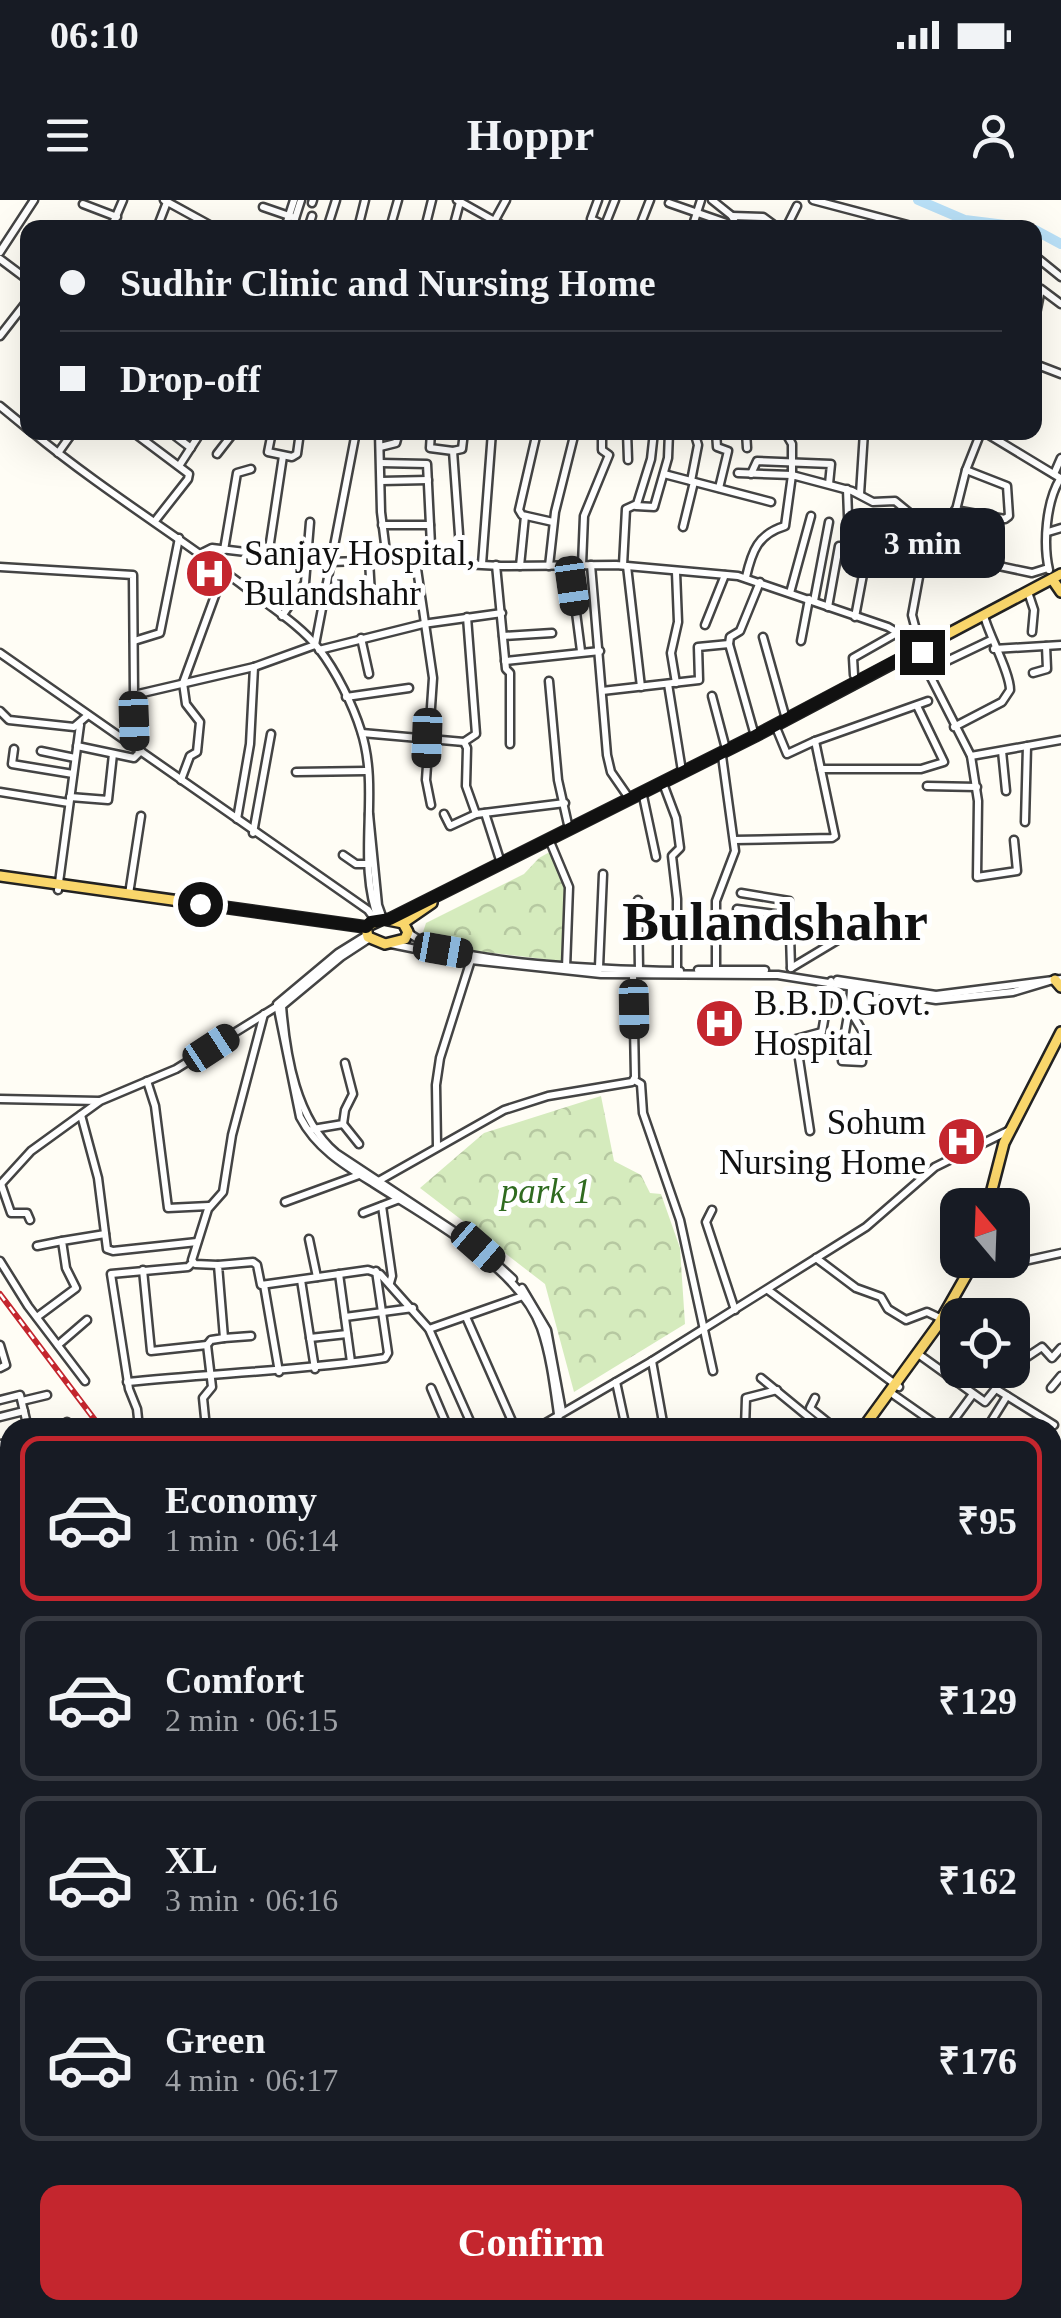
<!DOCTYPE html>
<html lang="en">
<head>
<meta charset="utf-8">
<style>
  body { margin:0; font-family:"Times New Roman",serif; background:#242831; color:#f1f3f6; height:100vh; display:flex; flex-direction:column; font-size:38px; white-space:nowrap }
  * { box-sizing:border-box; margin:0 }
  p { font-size:32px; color:#9ea1a6 }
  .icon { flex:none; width:55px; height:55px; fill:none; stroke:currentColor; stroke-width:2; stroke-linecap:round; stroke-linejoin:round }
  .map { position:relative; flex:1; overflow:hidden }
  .side { position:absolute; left:0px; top:1218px; width:1062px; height:902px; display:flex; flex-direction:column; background:#171b24; border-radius:30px 30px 0 0; box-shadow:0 10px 40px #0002 }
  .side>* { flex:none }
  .hud { position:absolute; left:20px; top:20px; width:1022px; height:220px; border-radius:20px; box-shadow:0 10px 40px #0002; display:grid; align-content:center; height:220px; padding:0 40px; background:#171b24 }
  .needle { width:65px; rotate:341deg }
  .tools { position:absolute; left:940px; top:988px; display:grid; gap:20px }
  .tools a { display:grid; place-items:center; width:90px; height:90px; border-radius:20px; background:#171b24; box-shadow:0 10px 40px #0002; font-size:50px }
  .end { position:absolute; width:45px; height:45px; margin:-22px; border:12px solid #111; background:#fff; box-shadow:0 0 0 5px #fff }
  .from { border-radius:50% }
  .bubble { position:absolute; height:70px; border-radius:20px; background:#171b24; box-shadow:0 10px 40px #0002; font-size:32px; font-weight:700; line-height:70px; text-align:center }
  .car { position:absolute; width:30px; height:60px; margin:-30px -15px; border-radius:12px; box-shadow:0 0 8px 2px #0007; background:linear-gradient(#222 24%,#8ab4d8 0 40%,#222 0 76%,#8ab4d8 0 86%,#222 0) }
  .hud b { display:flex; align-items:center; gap:35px; height:95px; font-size:38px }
  .hud b+b { border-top:2px solid #363941 }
  .hud i { width:25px; height:25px; background:#f1f3f6 }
  ul { padding:18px 0 0; list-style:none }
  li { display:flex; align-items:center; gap:30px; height:165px; margin:0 20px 15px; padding:0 20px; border:5px solid #363941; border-radius:20px }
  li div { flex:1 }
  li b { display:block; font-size:38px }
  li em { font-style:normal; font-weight:700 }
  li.selected { border-color:#c4262e }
  li>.icon { width:90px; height:90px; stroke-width:1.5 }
  .primary-button { display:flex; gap:20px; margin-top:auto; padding:20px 40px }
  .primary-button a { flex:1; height:115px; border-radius:20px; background:#c4262e; color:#fff; font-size:40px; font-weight:700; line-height:115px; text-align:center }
  .status { display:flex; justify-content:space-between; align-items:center; height:70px; padding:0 50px; background:#171b24; direction:ltr }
  .status svg { height:28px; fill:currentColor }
  header { display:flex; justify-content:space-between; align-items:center; height:130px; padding:0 40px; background:#171b24; font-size:45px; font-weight:700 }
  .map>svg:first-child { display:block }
</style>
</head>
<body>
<div class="status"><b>06:10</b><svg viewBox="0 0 49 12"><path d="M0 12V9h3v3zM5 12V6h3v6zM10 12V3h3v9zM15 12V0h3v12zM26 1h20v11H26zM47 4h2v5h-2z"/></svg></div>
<header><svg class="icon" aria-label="menu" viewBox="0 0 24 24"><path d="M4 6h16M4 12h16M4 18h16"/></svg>Hoppr<svg class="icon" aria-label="person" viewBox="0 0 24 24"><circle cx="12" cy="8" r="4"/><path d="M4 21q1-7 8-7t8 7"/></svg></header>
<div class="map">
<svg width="1061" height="2118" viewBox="0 0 1061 2118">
  <defs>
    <pattern id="park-crowns" width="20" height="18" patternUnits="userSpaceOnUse" patternTransform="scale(2.5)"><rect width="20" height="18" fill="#d5ebbd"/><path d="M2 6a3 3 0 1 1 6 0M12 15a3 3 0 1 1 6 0" fill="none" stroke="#b6c8a1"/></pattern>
  </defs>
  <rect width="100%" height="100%" fill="#fffdf5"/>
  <g fill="url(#park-crowns)">
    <polygon points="555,649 569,693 569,762 458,749 423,732 426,723 524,674 539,658"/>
    <polygon points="601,896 614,961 641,975 650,993 661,994 680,1048 685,1124 574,1192 545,1084 420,988 484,933"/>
  </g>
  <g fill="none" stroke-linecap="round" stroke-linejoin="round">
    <g stroke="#b9e0f7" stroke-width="10">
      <polyline points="918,0 965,20 1030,28"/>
      <polyline points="1035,30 1061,44"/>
    </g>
    <polyline stroke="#dbdad3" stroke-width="6" stroke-dasharray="6 3" stroke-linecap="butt" points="690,2110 707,2118"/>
    <defs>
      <g id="minor">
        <polyline points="164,0 215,28"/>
        <polyline points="457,0 507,28"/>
        <polyline points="598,0 591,19 610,28"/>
        <polyline points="712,0 732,16 738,28"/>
        <polyline points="813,0 919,28"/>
        <polyline points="312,3 313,0"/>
        <polyline points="669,3 738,27"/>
        <polyline points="83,4 117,17"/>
        <polyline points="263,7 295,18"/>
        <polyline points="732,16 763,17 778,28"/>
        <polyline points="495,20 506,0"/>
        <polyline points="329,22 336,0"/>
        <polyline points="605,25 615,0"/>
        <polyline points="111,28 123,0"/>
        <polyline points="157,28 167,2"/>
        <polyline points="285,28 294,0"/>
        <polyline points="292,28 301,0"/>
        <polyline points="308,28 312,16"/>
        <polyline points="358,28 365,0"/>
        <polyline points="390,28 398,0"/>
        <polyline points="425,28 432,0"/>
        <polyline points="453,28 460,2"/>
        <polyline points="639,28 650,0"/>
        <polyline points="692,28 701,0"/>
        <polyline points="786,28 797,6"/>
        <polyline points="0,52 34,0"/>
        <polyline points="1035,56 1061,77"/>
        <polyline points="0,59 28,80"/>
        <polyline points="1035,119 1041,89 1061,104"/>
        <polyline points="0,136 28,100"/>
        <polyline points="1035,164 1061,174"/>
        <polyline points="0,206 28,229"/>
        <path d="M32,232C101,289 178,336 249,390C272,408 301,426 319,449C336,471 353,505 361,531C381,592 355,661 379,721"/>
        <polyline points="133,232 189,274 188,279 155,321"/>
        <polyline points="170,232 191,248"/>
        <polyline points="272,232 268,252 292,257 297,254 300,232"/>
        <polyline points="379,232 381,312 387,360"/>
        <polyline points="431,232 430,248 453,251 461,362"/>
        <polyline points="537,232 519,310 522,315 553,322"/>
        <polyline points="627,232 628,260"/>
        <polyline points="716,232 717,247 728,251 719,288"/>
        <polyline points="746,232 747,248"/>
        <polyline points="984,232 1060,278"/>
        <polyline points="889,233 889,232"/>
        <polyline points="380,247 396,243 399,232"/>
        <polyline points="453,251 462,249 464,232"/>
        <polyline points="58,253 73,232"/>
        <polyline points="217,254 231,236 229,232"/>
        <polyline points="381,263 427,264 431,345"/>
        <polyline points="179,266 201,232"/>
        <polyline points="738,273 792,275 792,244 785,232"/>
        <polyline points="664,274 771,302"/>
        <polyline points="751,274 757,261 831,264 829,284"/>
        <polyline points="1054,274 1061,258"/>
        <polyline points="381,281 428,280"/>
        <polyline points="691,281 698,245 694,232"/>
        <polyline points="847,289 849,342 868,348 855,417"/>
        <polyline points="860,294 864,232"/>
        <polyline points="636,306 654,307 668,258 669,232"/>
        <polyline points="955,310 1005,319 1009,316 1007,286 966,270"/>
        <polyline points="382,325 430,325"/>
        <polyline points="683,327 694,282"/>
        <polyline points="1048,332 1061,328"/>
        <polyline points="950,334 966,270 981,232"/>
        <polyline points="224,350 237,273 251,269"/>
        <polyline points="200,354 212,348 331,362 387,360 501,366 616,365 738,376 888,427 905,437 919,454 971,556 978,601 977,677 1017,671 1014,640"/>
        <polyline points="268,356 283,256"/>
        <polyline points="924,358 966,359 1032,373 1048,368"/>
        <polyline points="369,360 371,395"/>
        <polyline points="416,362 433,478 426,580 431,605"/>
        <polyline points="482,364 492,232"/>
        <polyline points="496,365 506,469 510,473 510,544"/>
        <polyline points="582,365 584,316 609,255 602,250 602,232"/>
        <polyline points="591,365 607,555 611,572 629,598"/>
        <polyline points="623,365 626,309 637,304 651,259 654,232"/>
        <polyline points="520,366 525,316"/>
        <polyline points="549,366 555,312 575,232"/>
        <polyline points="570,366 581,451"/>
        <polyline points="627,366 641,487"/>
        <polyline points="0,367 133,375 134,495"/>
        <path d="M1049,370C1043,344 1046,302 1060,279"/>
        <path d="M746,377C752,351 758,334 785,326L792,275L852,291L873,302L895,301L928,328L950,334L956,358"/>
        <polyline points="790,393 811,316"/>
        <polyline points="1029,395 1034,410 1032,432"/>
        <polyline points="814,401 829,322"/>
        <polyline points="828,407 839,346"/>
        <polyline points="282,416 305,383 310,322"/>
        <polyline points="705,425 725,375"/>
        <polyline points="503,436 552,433"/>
        <polyline points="763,437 786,519"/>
        <polyline points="361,438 369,474"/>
        <polyline points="134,441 160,433 179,338"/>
        <polyline points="801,441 809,399"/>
        <polyline points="729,444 755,536"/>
        <polyline points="921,449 912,415 928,328"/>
        <polyline points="994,449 1061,445"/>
        <polyline points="319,450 423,424 502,413"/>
        <polyline points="0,453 368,710 376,721"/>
        <polyline points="505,461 600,451"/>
        <polyline points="928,470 991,440"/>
        <polyline points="1033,473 1047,469 1046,446"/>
        <polyline points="854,475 853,458 897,433"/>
        <polyline points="549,481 558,580 569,629"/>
        <polyline points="676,483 671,453 678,422 676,372"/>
        <polyline points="668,484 682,571"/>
        <polyline points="602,491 699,480 698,447 729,444 730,437 740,431 760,382"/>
        <polyline points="712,496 726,549"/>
        <polyline points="346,497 409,488"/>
        <polyline points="0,511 9,520 74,527 88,515"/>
        <path d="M954,527L1002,502L1010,490C1010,473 991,439 985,419"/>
        <polyline points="362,533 464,542 467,548 466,586 476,614 565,603"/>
        <polyline points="815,541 928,501"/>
        <polyline points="464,542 476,534 467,417"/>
        <polyline points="77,546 134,558 141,551"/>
        <polyline points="135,547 134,495 254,467 315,445 356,232"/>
        <polyline points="14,549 12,564 73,574"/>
        <polyline points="41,551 75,558"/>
        <polyline points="1002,551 1006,591"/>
        <polyline points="971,556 1061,540"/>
        <polyline points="821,569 921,569 944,562 918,508"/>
        <polyline points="296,572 366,571"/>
        <polyline points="181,580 190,556 197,552 200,522 186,504 183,483 224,371"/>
        <polyline points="664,586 676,618 680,648 672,656 677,699 677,771"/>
        <polyline points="927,586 977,587"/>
        <polyline points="0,592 69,603"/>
        <polyline points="643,596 656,657"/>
        <polyline points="70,597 108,600 113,554"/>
        <polyline points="485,613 501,663"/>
        <polyline points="369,614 378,705 383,719"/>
        <polyline points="444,614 450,626 476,614"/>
        <polyline points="237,619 250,544 254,467"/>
        <polyline points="1025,622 1027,546"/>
        <polyline points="253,633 271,534"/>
        <polyline points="734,640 832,638 835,636 815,541 787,554 775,525"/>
        <polyline points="551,644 569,687 566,768"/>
        <polyline points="343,655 356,664 370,664"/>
        <polyline points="58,690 80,525"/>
        <polyline points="741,693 789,701 791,768"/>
        <polyline points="129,694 141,616"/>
        <polyline points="638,700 639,770"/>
        <polyline points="737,709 789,716"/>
        <path d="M408,732C445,766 625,770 680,771"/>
        <path d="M367,735L338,753L277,804L300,917C316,948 344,965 373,983C427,1018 519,1066 541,1128C552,1160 555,1195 560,1228"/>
        <path d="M370,738L341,757L282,806C286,856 296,919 336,953L478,1047L513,1079"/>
        <polyline points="391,744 471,760 601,774 778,775 936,800 1013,792 1053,780"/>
        <polyline points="599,767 603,674"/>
        <polyline points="791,768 841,738"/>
        <polyline points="698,770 765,770"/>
        <polyline points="716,770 716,701 735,651 722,556"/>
        <polyline points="837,780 936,795 1061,779"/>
        <path d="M851,812L863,832L862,862L842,861C842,834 851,813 851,787"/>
        <polyline points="634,880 641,884 643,913 680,1020 713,1171"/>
        <polyline points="147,881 155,906 168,1008 209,1006"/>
        <polyline points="0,899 99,901"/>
        <polyline points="81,915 98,978 107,1049 113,1051 197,1042"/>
        <polyline points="343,924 359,944"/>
        <polyline points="313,929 343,924 345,910 353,894 345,863"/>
        <polyline points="810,931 796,839 822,832 831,781"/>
        <polyline points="437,946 436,885 440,858 471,760"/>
        <polyline points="375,983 504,910 548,896 632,882 635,877 633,775"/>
        <polyline points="1,984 11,1013 27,1013 30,1020"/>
        <polyline points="0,985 31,951 100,901 176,869 276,807"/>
        <polyline points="285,1002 359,975"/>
        <polyline points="382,1006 392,1076 390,1083"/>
        <polyline points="712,1010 706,1022 735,1110"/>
        <polyline points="363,1013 397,1000"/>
        <polyline points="309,1039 317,1077"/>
        <polyline points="37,1046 62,1041"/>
        <polyline points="816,1058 856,1088 881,1097 888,1109 906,1120 927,1112 942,1119"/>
        <polyline points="0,1061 28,1106 85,1181"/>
        <polyline points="218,1065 195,1064 192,1060 208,1009 223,992 232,935 264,814"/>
        <polyline points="143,1070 151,1151 207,1145"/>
        <polyline points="970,1073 1061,1053"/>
        <polyline points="339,1074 351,1162"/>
        <polyline points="301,1080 315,1169"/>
        <polyline points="264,1085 279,1172"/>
        <polyline points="522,1088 547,1130 562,1211"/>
        <polyline points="768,1090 899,1187"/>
        <polyline points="37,1117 76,1088 66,1068 62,1041 105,1034"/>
        <polyline points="345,1117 413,1108"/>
        <polyline points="466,1117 515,1228"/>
        <polyline points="429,1129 523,1096"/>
        <polyline points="224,1138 251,1136"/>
        <polyline points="310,1138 347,1134"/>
        <polyline points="0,1145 6,1165 0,1168"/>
        <polyline points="58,1145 87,1120"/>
        <polyline points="921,1156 985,1202 1011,1170"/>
        <polyline points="652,1161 664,1228"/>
        <polyline points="1012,1167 1042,1147 1052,1158 1061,1148"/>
        <polyline points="761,1178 822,1228"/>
        <path d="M127,1182C214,1173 299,1171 385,1158L388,1153L376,1071"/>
        <polyline points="616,1182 626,1228"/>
        <polyline points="431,1188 448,1228"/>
        <polyline points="1051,1188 1061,1176"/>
        <polyline points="996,1189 1054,1225"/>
        <polyline points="894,1195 941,1228"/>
        <polyline points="815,1198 810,1208 835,1228"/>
        <polyline points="0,1200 20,1195 28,1228"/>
        <polyline points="22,1201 47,1195"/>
        <polyline points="0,1217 24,1211"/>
        <polyline points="67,1222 67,1228"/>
        <polyline points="139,1228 137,1209 129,1189 111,1074 188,1067 192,1063"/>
        <polyline points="206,1228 203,1198 212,1187 207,1145 211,1140 224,1138 218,1065 253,1062 257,1065 261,1085 368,1070 380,1074 429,1129 473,1228"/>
        <polyline points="537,1228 652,1161 866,1027 935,967 1010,930"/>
        <polyline points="745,1228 746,1198 777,1190"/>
        <polyline points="948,1228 973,1194"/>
        <polyline points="987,1228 1007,1196"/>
        <polyline points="0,1244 10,1242"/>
        <polyline points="1052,1259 1059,1263"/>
        <polyline points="1052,1346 1053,1347"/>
        <polyline points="1052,1368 1061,1367"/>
        <polyline points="1052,1449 1061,1431"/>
        <polyline points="0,1456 10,1452"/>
        <polyline points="1052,1457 1061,1460"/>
        <polyline points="1052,1534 1061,1536"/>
        <polyline points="1052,1570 1061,1571"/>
        <polyline points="1052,1602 1061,1604"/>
        <polyline points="1052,1632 1061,1634"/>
        <polyline points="1052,1674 1061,1641"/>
        <polyline points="1052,1682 1061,1685"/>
        <polyline points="1052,1719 1061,1722"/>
        <polyline points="1052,1755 1061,1757"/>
        <polyline points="1052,1783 1061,1785"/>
        <polyline points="1052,1881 1061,1851"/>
        <polyline points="0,1955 10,1945"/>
        <polyline points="0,1972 10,1976"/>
        <polyline points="0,2009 10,2013"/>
        <polyline points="10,2036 2,2057 10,2062"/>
        <polyline points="0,2082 10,2085"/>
        <polyline points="0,2106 10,2110"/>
        <polyline points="45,2110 68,2118"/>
        <polyline points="127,2110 148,2118"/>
        <polyline points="179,2110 200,2118"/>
        <polyline points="534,2110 555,2118"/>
        <polyline points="867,2110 873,2118"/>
        <polyline points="84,2118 87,2110"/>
        <polyline points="114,2118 119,2110"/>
        <polyline points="402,2118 404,2110"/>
        <polyline points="432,2118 435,2110"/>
        <polyline points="464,2118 466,2110"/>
        <polyline points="491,2118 493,2110"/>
        <polyline points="515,2118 518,2110"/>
        <polyline points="601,2118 603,2110"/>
        <polyline points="1016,2118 1018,2110"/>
      </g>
      <g id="major">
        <polyline points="1052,379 1061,392"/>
        <polyline points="0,676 366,727"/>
        <polygon points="383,719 403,723 408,732 405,739 385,744 368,737 366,727"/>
        <polyline points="390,719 755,536 1061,374"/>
        <polyline points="403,723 432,703"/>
        <polyline points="1055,780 1061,787"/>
        <polyline points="988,1005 1004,943 1061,832"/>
        <polyline points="863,1228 938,1125 975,1060"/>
        <polyline points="1052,1830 1061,1829"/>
        <polyline points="232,2118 238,2110"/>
      </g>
    </defs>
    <use href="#minor" stroke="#444" stroke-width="11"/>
    <use href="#major" stroke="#222" stroke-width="14"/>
    <use href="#minor" stroke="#fff" stroke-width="6"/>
    <use href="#major" stroke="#f9d66b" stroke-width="9"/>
    <defs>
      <g id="rail">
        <polyline points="0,1094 101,1228"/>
        <polyline points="698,2110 704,2118"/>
        <polyline points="772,2110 778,2118"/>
      </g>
    </defs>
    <use href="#rail" stroke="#c4262e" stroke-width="6"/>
    <use href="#rail" stroke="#fff" stroke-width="2.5" stroke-dasharray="8" stroke-linecap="butt"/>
  </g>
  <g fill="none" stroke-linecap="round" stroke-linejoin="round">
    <polyline stroke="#111" stroke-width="12" points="200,704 366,727 371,722 390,719 755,536 916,450 920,448 922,452"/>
  </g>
  <defs>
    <symbol id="hospital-disc" viewBox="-11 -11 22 22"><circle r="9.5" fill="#c4262e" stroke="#fff"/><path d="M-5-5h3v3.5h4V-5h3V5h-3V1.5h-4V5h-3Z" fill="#fff"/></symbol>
  </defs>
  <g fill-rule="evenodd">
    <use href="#hospital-disc" x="182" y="346" width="55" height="55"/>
    <use href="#hospital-disc" x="692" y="796" width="55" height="55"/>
    <use href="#hospital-disc" x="934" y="914" width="55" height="55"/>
  </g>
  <g text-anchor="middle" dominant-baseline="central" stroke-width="10" stroke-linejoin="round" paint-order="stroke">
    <g font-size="35" fill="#111" stroke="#fff" text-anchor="start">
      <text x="244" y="353">Sanjay Hospital,<tspan x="244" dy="40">Bulandshahr</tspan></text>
      <text x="754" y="803">B.B.D.Govt.<tspan x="754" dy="40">Hospital</tspan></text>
      <text x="926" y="922" text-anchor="end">Sohum<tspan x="926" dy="40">Nursing Home</tspan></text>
    </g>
    <g font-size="35" font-style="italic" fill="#2f6b1f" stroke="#fff">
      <text x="546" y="991">park 1</text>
    </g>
    <g font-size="55" font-weight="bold" fill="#111" stroke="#fff">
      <text x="775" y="721">Bulandshahr</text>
    </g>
  </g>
</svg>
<div class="tools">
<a><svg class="needle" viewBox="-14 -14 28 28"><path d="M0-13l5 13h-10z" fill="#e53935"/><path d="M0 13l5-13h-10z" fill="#9ea1a6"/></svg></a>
<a><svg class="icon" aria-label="locate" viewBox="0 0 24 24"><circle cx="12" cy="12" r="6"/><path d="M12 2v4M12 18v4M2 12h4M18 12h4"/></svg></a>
</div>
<i class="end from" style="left:200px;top:704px"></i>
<i class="end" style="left:922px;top:452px"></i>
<div class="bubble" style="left:840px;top:308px;width:165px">3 min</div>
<i class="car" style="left:572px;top:386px;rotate:172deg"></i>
<i class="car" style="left:134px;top:521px;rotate:178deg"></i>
<i class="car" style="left:427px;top:538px;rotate:182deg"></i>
<i class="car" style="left:443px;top:750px;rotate:100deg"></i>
<i class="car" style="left:634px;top:809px;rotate:179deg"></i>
<i class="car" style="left:211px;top:848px;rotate:57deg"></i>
<i class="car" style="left:478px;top:1047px;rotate:131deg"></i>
<div class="hud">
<b><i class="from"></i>Sudhir Clinic and Nursing Home</b>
<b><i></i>Drop-off</b>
</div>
<section class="side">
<ul>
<li class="selected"><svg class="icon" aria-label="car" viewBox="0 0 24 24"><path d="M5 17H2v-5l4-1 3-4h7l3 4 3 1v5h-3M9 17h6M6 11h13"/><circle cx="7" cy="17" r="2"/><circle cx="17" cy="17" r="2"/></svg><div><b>Economy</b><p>1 min · 06:14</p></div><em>₹95</em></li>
<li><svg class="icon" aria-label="car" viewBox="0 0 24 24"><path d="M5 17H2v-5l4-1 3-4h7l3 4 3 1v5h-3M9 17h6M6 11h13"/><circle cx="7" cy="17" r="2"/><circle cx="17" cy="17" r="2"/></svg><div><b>Comfort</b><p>2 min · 06:15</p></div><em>₹129</em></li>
<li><svg class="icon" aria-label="car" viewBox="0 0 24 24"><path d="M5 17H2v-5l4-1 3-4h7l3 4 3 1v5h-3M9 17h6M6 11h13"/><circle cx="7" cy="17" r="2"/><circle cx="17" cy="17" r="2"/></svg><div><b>XL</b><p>3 min · 06:16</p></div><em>₹162</em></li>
<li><svg class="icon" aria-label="car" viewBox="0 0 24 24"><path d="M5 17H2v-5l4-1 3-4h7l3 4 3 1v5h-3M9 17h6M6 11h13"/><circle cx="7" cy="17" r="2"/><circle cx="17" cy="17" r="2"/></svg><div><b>Green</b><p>4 min · 06:17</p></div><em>₹176</em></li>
</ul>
<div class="primary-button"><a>Confirm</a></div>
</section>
</div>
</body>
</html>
